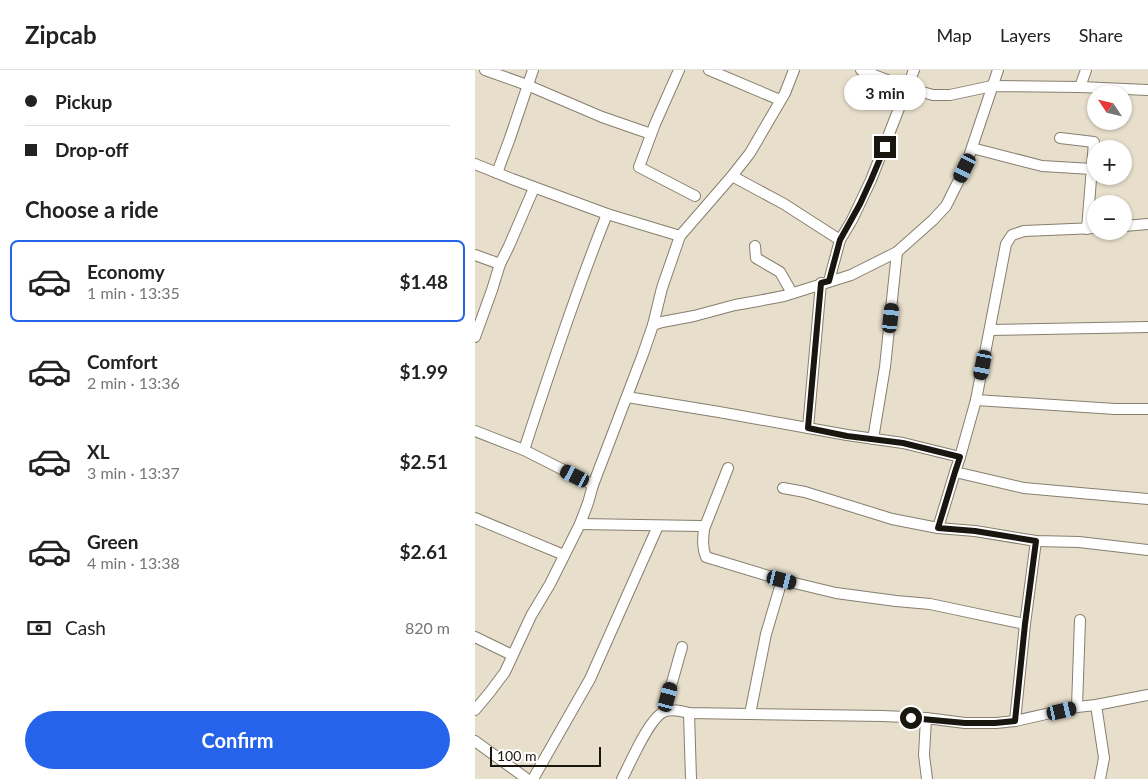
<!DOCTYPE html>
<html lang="en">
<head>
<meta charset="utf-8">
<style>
  body { margin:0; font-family:Lato,sans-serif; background:#f2f2f2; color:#222; height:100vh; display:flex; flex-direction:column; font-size:19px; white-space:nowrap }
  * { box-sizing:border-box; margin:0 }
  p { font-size:16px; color:#767676 }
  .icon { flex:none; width:28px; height:28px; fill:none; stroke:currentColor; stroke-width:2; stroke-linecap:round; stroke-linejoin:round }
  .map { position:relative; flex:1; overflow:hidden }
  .panel { display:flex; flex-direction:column; background:#fff; width:475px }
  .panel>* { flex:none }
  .hud { display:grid; align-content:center; height:110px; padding:0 25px; background:#fff }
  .needle { width:32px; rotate:305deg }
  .buttons { position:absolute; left:612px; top:15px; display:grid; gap:10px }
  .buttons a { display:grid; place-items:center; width:45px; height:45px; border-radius:50%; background:#fff; box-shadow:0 1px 4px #0004; font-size:25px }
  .scale { position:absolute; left:15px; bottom:12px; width:111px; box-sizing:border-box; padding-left:5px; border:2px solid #191610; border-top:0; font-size:14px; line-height:18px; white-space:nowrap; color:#191610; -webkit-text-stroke:4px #fff; paint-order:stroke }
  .end { position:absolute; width:22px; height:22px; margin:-11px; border:6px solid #191610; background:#fff; box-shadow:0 0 0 2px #fff }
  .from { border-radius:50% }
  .bubble { position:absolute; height:35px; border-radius:18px; background:#fff; box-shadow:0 1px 4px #0004; font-size:16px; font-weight:700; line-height:35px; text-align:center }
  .car { position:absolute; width:15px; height:30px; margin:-15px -8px; border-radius:6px; box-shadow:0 0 4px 1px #0007; background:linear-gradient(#222 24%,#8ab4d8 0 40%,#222 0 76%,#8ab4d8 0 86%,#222 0) }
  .hud b { display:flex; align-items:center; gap:18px; height:48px; font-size:19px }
  .hud b+b { border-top:1px solid #e0e0e0 }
  .hud i { width:12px; height:12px; background:#222 }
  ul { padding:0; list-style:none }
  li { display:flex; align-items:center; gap:15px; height:82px; margin:0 10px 8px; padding:0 15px; border:2px solid transparent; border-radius:8px }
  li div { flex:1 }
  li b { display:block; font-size:19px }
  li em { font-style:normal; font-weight:700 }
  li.active { border-color:#2563eb }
  li>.icon { width:45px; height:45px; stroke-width:1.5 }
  h2 { padding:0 25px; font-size:22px; line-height:60px }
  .pay { display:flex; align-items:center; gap:12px; height:55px; padding:0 25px; font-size:19px }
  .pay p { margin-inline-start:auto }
  .action { display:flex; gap:10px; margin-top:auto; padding:10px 25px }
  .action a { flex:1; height:58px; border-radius:30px; background:#2563eb; color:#fff; font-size:20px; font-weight:700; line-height:58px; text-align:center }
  header { display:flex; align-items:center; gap:30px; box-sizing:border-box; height:70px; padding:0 25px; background:#fff; border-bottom:1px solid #e0e0e0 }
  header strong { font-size:24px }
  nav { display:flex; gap:28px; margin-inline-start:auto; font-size:18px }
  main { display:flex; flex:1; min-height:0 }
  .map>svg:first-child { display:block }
</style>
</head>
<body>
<header>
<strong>Zipcab</strong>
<nav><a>Map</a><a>Layers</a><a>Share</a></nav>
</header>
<main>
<section class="panel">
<div class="hud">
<b><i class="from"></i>Pickup</b>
<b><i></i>Drop-off</b>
</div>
<h2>Choose a ride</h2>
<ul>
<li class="active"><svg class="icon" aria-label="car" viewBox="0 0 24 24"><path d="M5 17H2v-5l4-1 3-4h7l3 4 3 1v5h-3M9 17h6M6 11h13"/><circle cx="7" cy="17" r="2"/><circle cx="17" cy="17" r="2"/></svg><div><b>Economy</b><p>1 min · 13:35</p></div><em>$1.48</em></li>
<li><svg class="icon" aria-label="car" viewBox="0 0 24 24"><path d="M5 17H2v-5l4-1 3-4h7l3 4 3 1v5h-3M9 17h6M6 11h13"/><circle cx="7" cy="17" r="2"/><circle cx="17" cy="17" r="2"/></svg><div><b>Comfort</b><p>2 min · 13:36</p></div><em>$1.99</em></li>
<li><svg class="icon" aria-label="car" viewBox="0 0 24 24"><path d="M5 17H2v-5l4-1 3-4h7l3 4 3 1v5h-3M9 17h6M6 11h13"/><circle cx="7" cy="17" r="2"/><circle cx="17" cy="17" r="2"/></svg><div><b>XL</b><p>3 min · 13:37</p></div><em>$2.51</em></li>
<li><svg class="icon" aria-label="car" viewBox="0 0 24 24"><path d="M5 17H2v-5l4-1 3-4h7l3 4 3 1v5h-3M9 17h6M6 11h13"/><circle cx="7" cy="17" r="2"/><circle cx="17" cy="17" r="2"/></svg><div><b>Green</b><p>4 min · 13:38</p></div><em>$2.61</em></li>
</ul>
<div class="pay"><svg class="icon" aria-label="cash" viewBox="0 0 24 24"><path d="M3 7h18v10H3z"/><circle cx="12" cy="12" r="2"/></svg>Cash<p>820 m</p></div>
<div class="action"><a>Confirm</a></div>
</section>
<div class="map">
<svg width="673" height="709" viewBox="0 0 673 709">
  <rect width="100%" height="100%" fill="#e7decb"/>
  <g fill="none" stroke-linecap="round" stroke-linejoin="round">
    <defs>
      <g id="minor">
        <polyline points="10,0 52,15 127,47 176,64"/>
        <polyline points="204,0 180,54 164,97 220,126"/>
        <polyline points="234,0 305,30"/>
        <polyline points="386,0 433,18 458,25 475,25 517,16 605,17 673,20"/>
        <polyline points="605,17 611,0"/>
        <polyline points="585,68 619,72 612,159"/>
        <polyline points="497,78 567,96 617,99"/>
        <polyline points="0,94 37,109 132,144 205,166"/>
        <polyline points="22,103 35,68 58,0"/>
        <polyline points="257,106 309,134 365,170 377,150 396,110 439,0"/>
        <polyline points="649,156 673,154"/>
        <polyline points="280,176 281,188 305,202 317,223"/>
        <polyline points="0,185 25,194"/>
        <polyline points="354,211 365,170"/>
        <polyline points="178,255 187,252 219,246 260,235 283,231 309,226 376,205 422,182 458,150 471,136 490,98 523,0"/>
        <polyline points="515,260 673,257"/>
        <polyline points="0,267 17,220 25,194 34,176 59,118"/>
        <polyline points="152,327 244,342 372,365 428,373 485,387"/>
        <polyline points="501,330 640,339 673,339"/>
        <polyline points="333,358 346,213"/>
        <polyline points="0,361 49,380 118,415"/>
        <polyline points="398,369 410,297 422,182"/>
        <path d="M49,380C75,301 101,222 132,144"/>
        <polyline points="480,402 549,418 673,429"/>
        <polyline points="308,418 330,422 417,449 463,458 500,461 561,471 604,472 673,480"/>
        <polyline points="0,448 89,485"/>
        <path d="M105,454L225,456L229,459C228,469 227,478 231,487L307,510L361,523L421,531L455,534L550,554"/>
        <polyline points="463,458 480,402 485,387 501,330 531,174 537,165 549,161 621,158"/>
        <polyline points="229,459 253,398"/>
        <polyline points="0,567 37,585"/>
        <polyline points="621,635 629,688 625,709"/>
        <polyline points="602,637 605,550"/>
        <polyline points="0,640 15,622 30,602 56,546 75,514 105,454 113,433 118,415 168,284 178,255 187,218 205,166 257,106 275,83 310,23 319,0"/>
        <polyline points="189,641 207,577"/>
        <polyline points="214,643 216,709"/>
        <polyline points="275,644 291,564 307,510"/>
        <polyline points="451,648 449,685 452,709"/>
        <polyline points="540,651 550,554 561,471"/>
        <polyline points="0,671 52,709"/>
        <polyline points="58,709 115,609 183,456"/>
        <path d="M147,709C155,694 175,645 191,641C199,639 207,641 214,643L408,646L451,648L490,653H521L540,651L602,637L621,635L673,625"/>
      </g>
    </defs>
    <use href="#minor" stroke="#877f6e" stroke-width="12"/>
    <use href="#minor" stroke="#fff" stroke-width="10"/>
  </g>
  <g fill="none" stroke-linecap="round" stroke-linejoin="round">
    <polyline stroke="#191610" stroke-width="6" points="410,77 396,110 385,134 365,170 354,211 346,213 333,358 372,366 428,373 485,387 480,402 463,458 500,461 561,471 550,554 540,651 520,653 490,653 436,648"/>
  </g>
</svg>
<div class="buttons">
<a><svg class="needle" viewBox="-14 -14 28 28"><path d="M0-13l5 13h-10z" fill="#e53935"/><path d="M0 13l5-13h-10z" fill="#767676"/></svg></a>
<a>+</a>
<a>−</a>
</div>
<div class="scale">100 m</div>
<i class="end from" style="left:436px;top:648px"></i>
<i class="end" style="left:410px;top:77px"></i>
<div class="bubble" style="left:369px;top:5px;width:82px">3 min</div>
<i class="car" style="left:490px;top:98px;rotate:206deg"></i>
<i class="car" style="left:416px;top:248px;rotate:6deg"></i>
<i class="car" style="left:508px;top:295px;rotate:191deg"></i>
<i class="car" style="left:100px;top:406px;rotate:297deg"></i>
<i class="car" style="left:307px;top:510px;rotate:104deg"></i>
<i class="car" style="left:193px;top:627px;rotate:15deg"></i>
<i class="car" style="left:587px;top:641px;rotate:77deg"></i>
</div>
</main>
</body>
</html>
